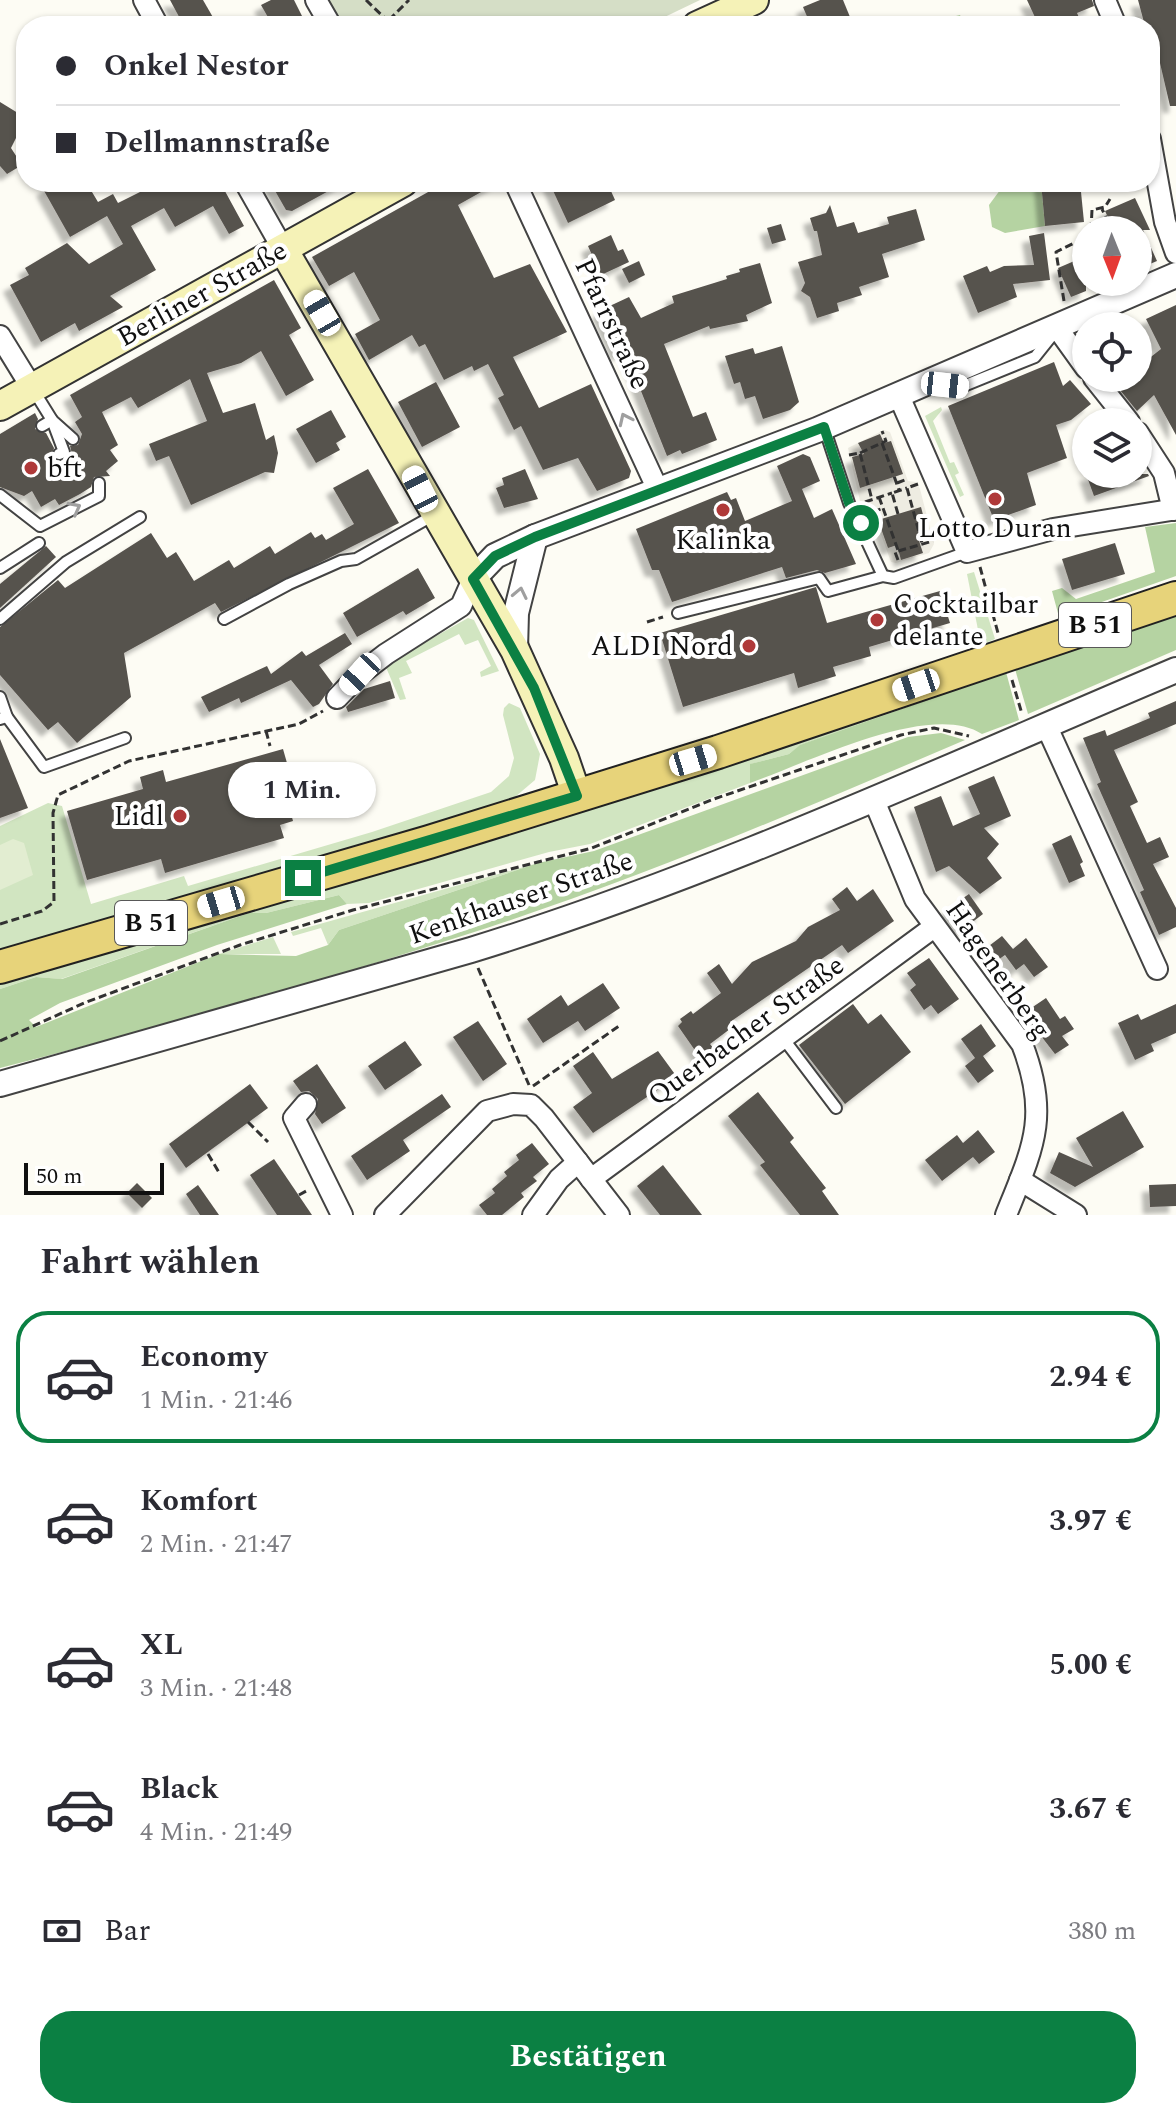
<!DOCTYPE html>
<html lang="de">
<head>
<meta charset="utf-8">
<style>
  body { margin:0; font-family:Spectral,serif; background:#f2f2f3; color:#2b2b33; height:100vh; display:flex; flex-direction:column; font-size:30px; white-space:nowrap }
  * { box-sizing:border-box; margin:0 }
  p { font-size:26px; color:#7c7c81 }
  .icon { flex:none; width:44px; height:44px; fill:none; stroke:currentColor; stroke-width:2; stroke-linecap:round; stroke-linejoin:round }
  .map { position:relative; height:1215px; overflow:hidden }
  .details { display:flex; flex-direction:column; background:#fff; flex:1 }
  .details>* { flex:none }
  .hud { position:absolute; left:16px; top:16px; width:1144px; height:176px; border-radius:32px; box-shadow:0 2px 6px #0004; display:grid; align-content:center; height:176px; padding:0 40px; background:#fff }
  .needle { width:52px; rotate:179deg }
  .buttons { position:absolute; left:1072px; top:216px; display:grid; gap:16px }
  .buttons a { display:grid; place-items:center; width:80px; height:80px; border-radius:50%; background:#fff; box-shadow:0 2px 6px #0004; font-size:40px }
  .scale { position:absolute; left:24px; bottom:20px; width:140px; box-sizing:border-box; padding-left:8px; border:4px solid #101010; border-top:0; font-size:22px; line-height:28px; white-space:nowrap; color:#101010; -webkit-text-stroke:6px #fff; paint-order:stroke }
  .end { position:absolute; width:36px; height:36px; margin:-18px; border:10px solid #0b8043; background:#fff; box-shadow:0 0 0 4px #fff }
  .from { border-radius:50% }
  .bubble { position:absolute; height:56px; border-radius:28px; background:#fff; box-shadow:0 2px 6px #0004; font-size:26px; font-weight:700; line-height:56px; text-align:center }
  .car { position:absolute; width:24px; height:48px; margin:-24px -12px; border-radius:10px; box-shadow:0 0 6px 2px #0007; background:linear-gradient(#fff 24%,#345 0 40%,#fff 0 76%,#345 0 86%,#fff 0) }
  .hud b { display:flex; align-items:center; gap:28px; height:76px; font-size:30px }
  .hud b+b { border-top:2px solid #e1e1e2 }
  .hud i { width:20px; height:20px; background:#2b2b33 }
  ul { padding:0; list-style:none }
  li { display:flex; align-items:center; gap:24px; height:132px; margin:0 16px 12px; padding:0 24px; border:4px solid transparent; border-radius:32px }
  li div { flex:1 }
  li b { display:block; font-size:30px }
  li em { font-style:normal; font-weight:700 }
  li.current { border-color:#0b8043 }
  li>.icon { width:72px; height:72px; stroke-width:1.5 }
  h2 { padding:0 40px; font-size:36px; line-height:96px }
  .pay { display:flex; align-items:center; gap:20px; height:88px; padding:0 40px; font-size:30px }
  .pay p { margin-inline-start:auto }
  .action { display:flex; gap:16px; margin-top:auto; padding:16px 40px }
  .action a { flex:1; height:92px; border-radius:32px; background:#0b8043; color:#fff; font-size:32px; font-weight:700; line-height:92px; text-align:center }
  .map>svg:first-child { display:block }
</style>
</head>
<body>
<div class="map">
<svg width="1176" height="1215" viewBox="0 0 1176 1215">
  <defs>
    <filter id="shadow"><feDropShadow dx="-7" dy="7" stdDeviation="2" flood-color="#0004"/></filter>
  </defs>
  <rect width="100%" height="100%" fill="#fdfcf4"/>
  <g fill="#d1e5c1">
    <polygon points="941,407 942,410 933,421 950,463 954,462 959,473 955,475 964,495 960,497 925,416"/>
    <polygon points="974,572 995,639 981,645 967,574"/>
    <polygon points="468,618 474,620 499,671 481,677 480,672 491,666 478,640 465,645 459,634 406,661 412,673 399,678 406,699 400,700 385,665"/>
    <polygon points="1000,674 801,745 789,754 751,764 750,783 590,844 549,852 369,903 347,904 339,895 266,913 249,913 61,979 36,977 0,989 0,979 552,821"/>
    <polygon points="509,703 520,708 540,754 535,780 515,797 362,848 0,955 0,826 48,803 62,806 91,904 184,876 188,886 372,832 491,792 509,776 514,758 503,715 504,708"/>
    <polygon points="538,863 339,930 328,945 321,928 293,936 291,932"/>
    <polygon points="273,937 281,954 219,954"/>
  </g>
  <g fill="#b5d3a2">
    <polygon points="960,15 965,26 916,26"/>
    <polygon points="1006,182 1041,182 1045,226 1005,233 992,227 989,205"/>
    <polygon points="1176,523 1176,576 1059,617 1052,591 1062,588 1076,599 1155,572 1145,527"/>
    <polygon points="1176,616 1176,650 1028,714 1015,669"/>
    <path d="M1006,672L1019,720L982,734C930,700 805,764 750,783V764L789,754L800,745Z"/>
    <path d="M941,733L965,740C801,810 635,881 465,935C311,984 156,1028 0,1068V989L36,977L62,979L249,913H266L339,895L347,904L217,945L60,1003L29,1020L36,1027L219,954L296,956L328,945L339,930L538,863L594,851L908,737Z"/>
  </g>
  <polygon fill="#d5dec6" points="327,0 700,0 646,26 342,26"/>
  <polygon fill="#e2edd1" points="13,839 24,843 33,875 0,890 0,845"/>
  <polygon fill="#eeece2" points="884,430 890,432 908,481 916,482 920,489 934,544 929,553 896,563 891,562 872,510 864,509 860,501 848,448"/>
  <g fill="#57524d" filter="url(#shadow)">
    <polygon points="170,0 203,0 218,26 184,26"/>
    <polygon points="271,0 294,0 307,26 273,26 261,5"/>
    <polygon points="820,0 843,0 850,17 831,26 811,26 803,7"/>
    <polygon points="1027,0 1092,0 1094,6 1077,13 1083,26 1039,26"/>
    <polygon points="1138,0 1176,0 1176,106 1170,106 1153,33 1150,33 1150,26 1145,26"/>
    <polygon points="0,102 26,118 11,148 22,165 7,174 0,166"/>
    <polygon points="56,182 86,182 98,202 113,194 118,203 152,186 154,190 167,183 169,186 175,182 220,182 244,226 229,234 213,206 175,227 164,208 131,226 156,270 110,296 123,307 79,331 75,323 41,342 10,285 29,275 25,268 67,243 89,264 123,244 107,216 70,237 43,189"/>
    <polygon points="270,182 345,182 292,211 286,210"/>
    <polygon points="446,182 499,182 458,205 494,278 530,264 567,332 513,357 539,408 591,384 631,471 629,478 597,491 578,458 543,470 521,426 514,430 498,398 504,395 488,364 474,371 472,366 444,380 425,344 419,347 412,335 369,360 355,334 380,320 354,272 329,286 312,257"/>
    <polygon points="549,182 607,182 615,200 568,223"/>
    <polygon points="1041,182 1080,182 1084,222 1045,226"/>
    <polygon points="1135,198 1150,230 1143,230 1157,261 1138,269 1138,230 1114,230 1105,211"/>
    <polygon points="830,205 837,227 854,222 858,233 889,224 887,217 916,209 925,240 882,254 889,277 859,287 862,295 837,303 839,311 817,318 810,297 801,291 805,283 798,262 822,255 817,231 814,231 810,218 826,213"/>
    <polygon points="781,224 786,240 772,244 767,228"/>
    <polygon points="1044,233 1050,280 1013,284 1017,297 978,313 963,276 987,266 990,272 1004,266 1034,265 1029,236"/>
    <polygon points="611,235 618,251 623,249 629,262 601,275 588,246"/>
    <polygon points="1086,256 1086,291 1071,297 1058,268"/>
    <polygon points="639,261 645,275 629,283 622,269"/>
    <polygon points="760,263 772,303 746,315 748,321 710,329 709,326 664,344 693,417 706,412 717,440 682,454 680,450 667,456 625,351 618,354 599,311 629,297 641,318 674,303 672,296 727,279 726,276 740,272 739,269"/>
    <polygon points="274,280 301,328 289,335 314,380 286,396 261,351 241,363 207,373 223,413 255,403 266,440 274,435 278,453 274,473 265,472 191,505 169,456 156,461 149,444 207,421 190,379 138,408 131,397 102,412 118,445 110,450 118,461 106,471 110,476 94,477 91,487 80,494 59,505 55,499 41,507 32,491 24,496 0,487 0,434 35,413 38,419 35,429 46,433 54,448 52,458 59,462 68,459 72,454 70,446 78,445 82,434 75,422 82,417 70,395"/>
    <polygon points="1176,305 1176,435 1154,395 1137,411 1116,385 1124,378 1138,378 1138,367 1161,349 1146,319"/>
    <polygon points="782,346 799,402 790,410 763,419 755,396 745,399 740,382 734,384 725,356 753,348 755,354"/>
    <polygon points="1054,362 1063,386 1070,380 1091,404 1071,420 1056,425 1067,458 1027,473 1036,505 994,520 948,406"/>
    <polygon points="436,382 460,427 422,447 398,402"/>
    <polygon points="331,410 346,437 336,443 340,450 316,463 296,429"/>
    <polygon points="880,434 884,443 891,441 903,474 860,488 852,457 864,454 858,443"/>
    <polygon points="803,454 810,457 820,481 802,489 814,518 832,509 856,564 825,573 817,570 786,578 782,567 672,602 659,570 652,570 636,529 727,492 731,500 736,498 745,521 792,501 777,466"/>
    <polygon points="368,469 399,523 221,612 215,603 124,653 131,697 77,743 58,722 48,730 0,675 0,627 58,580 65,588 151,533 167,558 176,552 194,581 229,560 234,568 270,546 275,554 311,532 315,538 322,534 326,540 354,524 333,488"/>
    <polygon points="525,469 538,499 504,508 496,488 504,485 502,478"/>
    <polygon points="1086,474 1148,474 1149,476 1094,496"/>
    <polygon points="921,507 929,538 919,541 923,553 901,560 897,545 888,548 878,520"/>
    <polygon points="1115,543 1125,574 1072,590 1062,559"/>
    <polygon points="46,546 56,557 0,608 0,584"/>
    <polygon points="418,568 435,598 406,615 403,611 357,637 343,613"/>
    <polygon points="816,587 827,623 940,591 950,623 869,647 871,656 833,667 836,676 798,688 794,673 683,707 660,633"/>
    <polygon points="345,633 352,644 319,665 333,684 319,704 313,707 291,680 241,703 239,698 209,712 201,697 267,666 271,674 302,651 306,656"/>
    <polygon points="390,681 395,698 348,712 346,707 364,689"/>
    <polygon points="1176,701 1176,724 1114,750 1138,802 1130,806 1147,843 1160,837 1169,857 1153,864 1176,908 1176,927 1159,935 1140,892 1144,890 1097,784 1101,782 1083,738 1105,730 1107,736 1150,718 1148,713"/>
    <polygon points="0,739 28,808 0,818"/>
    <polygon points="283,749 289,770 280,773 293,821 280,825 284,838 165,873 161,859 87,880 67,811 143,789 140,777 163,770 166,782"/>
    <polygon points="994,776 1011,816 984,828 999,844 987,858 1002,878 980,894 949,866 936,872 914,807 941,796 953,826 980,814 968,787"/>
    <polygon points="1071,835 1083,862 1080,864 1085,876 1069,883 1052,844"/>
    <polygon points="847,887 857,901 873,889 894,921 848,953 842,945 730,1022 734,1026 710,1044 714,1049 701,1059 678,1026 682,1022 680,1019 691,1011 693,1014 721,993 707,973 719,964 732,984 752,962 796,941 808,927 840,910 832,899"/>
    <polygon points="969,894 983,914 962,930 947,909"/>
    <polygon points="1002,936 1013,949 1026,938 1048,967 1034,977 1024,964 1016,970 1005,955 995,962 985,949"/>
    <polygon points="929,958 959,999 938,1014 931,1005 924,1010 910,990 916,985 907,973"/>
    <polygon points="603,983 620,1008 585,1031 578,1021 543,1043 527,1019 561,995 568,1006"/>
    <polygon points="1046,998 1060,1019 1065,1016 1074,1029 1062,1036 1069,1045 1055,1054 1031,1023 1022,1022 1018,1017"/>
    <polygon points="853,1004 868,1024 881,1014 911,1052 845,1104 799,1045"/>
    <polygon points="1176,1004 1176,1033 1151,1044 1154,1051 1135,1060 1118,1023 1138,1014 1141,1020"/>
    <polygon points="478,1021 507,1064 483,1081 453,1037"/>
    <polygon points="981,1024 996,1046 983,1056 994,1071 978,1083 965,1066 975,1058 961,1039"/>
    <polygon points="405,1041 422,1065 385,1090 368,1066"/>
    <polygon points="658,1051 677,1077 593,1133 573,1107 592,1093 573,1066 593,1052 612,1079"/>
    <polygon points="317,1064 346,1108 322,1124 315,1114 318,1099 309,1091 301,1092 293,1081"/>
    <polygon points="250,1084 268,1108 186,1168 169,1144"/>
    <polygon points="758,1092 794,1138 790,1142 826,1188 822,1191 839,1215 800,1215 760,1165 765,1162 728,1116"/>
    <polygon points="442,1094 451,1107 403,1140 410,1151 367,1180 351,1156"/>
    <polygon points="1123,1111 1144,1147 1075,1187 1050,1173 1059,1152 1093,1167 1076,1138"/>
    <polygon points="978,1130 995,1152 979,1164 973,1157 942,1181 925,1160 957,1135 963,1143"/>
    <polygon points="532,1143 549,1164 533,1177 537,1181 521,1193 524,1197 502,1215 487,1215 479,1205 495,1193 492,1189 507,1176 504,1172 519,1160 516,1155"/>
    <polygon points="274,1159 312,1215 277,1215 250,1175"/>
    <polygon points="663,1165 702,1215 660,1215 637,1186"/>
    <polygon points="137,1183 152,1198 142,1208 127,1193"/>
    <polygon points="1176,1184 1176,1206 1150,1207 1149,1185"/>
    <polygon points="198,1185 219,1215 200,1215 186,1194"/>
  </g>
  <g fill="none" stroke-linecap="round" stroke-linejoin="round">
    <defs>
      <g id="service">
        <polyline points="939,385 961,387 1035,357 1051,337"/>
        <polyline points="34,391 52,420 42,426"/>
        <polyline points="52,420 64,452 59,454"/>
        <polyline points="54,422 73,439"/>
        <polyline points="824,427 849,503 883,576"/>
        <polyline points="0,495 40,526 99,496 99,483"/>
        <polyline points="0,568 39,543"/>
        <polyline points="678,613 819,578 828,591 883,576 894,578 967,552"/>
        <polyline points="0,619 66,562 140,517"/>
        <polyline points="224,619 289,584 341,561 356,559 434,515"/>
        <polyline points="0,697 7,717"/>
        <polyline points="0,719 7,717 44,767 125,738"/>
        <polyline points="783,1038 836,1108"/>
      </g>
      <g id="minor">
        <polyline points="144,0 158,26"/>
        <polyline points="316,0 331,26"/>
        <polyline points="1105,0 1116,26"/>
        <polyline points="1150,139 1165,222 1176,253"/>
        <polyline points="245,182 283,249"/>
        <polyline points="515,182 658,490"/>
        <polyline points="1058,329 1086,368"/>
        <polyline points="0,336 32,388"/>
        <polyline points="1094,378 1129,422"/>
        <polyline points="899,396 967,552 1053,529 1176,509"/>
        <polyline points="1138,433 1164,473 1173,510"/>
        <polyline points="337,698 360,674 386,654 461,606 473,579"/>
        <polyline points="1046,725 1157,969"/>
        <path d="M873,798L915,899L1022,1044C1050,1116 1033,1148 1006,1215"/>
        <polyline points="306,1104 294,1118 342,1215"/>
        <polyline points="591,1179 934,927"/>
        <polyline points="1020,1180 1076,1215"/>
        <polyline points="385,1215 487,1111 513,1104 531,1105 544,1118 619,1215"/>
        <polyline points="533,1215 559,1179 578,1162"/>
      </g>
      <g id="tertiary">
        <polyline points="473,579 495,556 535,537 817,430 1176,275"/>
        <polyline points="515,650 516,613 535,537"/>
        <path d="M0,1084L471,950C712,876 944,768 1176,670"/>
      </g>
      <g id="secondary">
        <polyline points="697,26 754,0"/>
        <polyline points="283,249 515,650 564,758 577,796"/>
        <polyline points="0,406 403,182"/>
      </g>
      <polyline id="primary" points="0,967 429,842 718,752 1176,598"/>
    </defs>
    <use href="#service" stroke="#434343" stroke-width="14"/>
    <use href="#minor" stroke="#434343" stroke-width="24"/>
    <use href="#tertiary" stroke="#434343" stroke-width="28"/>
    <use href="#secondary" stroke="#323232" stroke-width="32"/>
    <use href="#primary" stroke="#212121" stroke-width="36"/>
    <g stroke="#323232" stroke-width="3" stroke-dasharray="8 4" stroke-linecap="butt">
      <polyline points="366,0 393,26"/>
      <polyline points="389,20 409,0"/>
      <polyline points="1091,230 1092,210 1105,207 1110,199"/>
      <polyline points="1102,230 1110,226 1102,209"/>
      <polyline points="1064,301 1056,252 1086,237"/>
      <polyline points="882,443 899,490"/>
      <polyline points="860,453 886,441 882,431"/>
      <polyline points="849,455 860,453 872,500"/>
      <polyline points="897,483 907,479"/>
      <polyline points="918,484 907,488 922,543 924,541"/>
      <polyline points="879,497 899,553"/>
      <polyline points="865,502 892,493"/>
      <polyline points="873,512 883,508"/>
      <polyline points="898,514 892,493 907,488"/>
      <polyline points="898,560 895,552 933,541"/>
      <polyline points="980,567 998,633"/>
      <polyline points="647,622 663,617"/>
      <polyline points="1012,680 1022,714"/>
      <polyline points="266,731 270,746"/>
      <polyline points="0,924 42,911 54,902 53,813 58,795 129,761 299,724 323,711"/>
      <polyline points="478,968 529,1085"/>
      <polyline points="0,1041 84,1003 240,945 353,910 592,848 714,799 901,735 934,728 969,736"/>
      <polyline points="533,1086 619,1026"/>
      <polyline points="248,1122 268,1142"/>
      <polyline points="208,1154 220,1174"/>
      <polyline points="299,1195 308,1190"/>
    </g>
    <use href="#service" stroke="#fff" stroke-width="10"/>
    <use href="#minor" stroke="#fff" stroke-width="20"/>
    <use href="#tertiary" stroke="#fff" stroke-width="24"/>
    <use href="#secondary" stroke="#f5f2b7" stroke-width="28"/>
    <use href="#primary" stroke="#e7d37a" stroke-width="32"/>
  </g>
  <defs><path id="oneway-chevron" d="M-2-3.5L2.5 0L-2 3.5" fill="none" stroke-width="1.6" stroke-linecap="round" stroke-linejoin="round" transform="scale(2)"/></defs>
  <g stroke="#9f9f9f">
    <use href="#oneway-chevron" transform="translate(625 419) rotate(-115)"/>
    <use href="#oneway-chevron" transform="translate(75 508) rotate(-28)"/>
    <use href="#oneway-chevron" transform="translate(520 593) rotate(-78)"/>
  </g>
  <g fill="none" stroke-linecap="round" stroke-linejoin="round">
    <polyline stroke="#0b8043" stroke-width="10" points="303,878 577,796 534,688 473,579 495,556 535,537 824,427 849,503 861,523"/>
  </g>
  <g fill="#af3939" stroke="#fff" stroke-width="3">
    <circle cx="31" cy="468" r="8"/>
    <circle cx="995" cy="499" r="8"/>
    <circle cx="723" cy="510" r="8"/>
    <circle cx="877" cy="620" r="8"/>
    <circle cx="749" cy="646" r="8"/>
    <circle cx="180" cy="816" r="8"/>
  </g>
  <g text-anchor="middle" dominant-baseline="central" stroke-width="8" stroke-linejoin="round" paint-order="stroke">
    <g fill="#fff" stroke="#585858" stroke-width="2">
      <rect x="1059" y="603" width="72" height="44" rx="6"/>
      <rect x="115" y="901" width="72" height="44" rx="6"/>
    </g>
    <g font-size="26" font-weight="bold" fill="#101010">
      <text x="1095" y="625">B 51</text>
      <text x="151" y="923">B 51</text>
    </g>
    <g font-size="28" fill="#101010" stroke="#fff">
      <text transform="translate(202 294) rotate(-29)">Berliner Straße</text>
      <text transform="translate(612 324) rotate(65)">Pfarrstraße</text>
      <text transform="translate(521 898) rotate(-19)">Kenkhauser Straße</text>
      <text transform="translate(998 970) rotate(55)">Hagenerberg</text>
      <text transform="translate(746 1031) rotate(-36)">Querbacher Straße</text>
    </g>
    <g font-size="28" fill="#101010" stroke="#fff" text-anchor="start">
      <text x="47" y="468">bft</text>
      <text x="995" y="528" text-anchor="middle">Lotto Duran</text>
      <text x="723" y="540" text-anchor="middle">Kalinka</text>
      <text x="893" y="604">Cocktailbar<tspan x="893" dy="32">delante</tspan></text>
      <text x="733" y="646" text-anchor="end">ALDI Nord</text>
      <text x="164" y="816" text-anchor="end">Lidl</text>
    </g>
  </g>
</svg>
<div class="buttons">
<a><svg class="needle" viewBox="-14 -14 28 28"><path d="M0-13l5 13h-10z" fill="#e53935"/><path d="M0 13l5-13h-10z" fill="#7c7c81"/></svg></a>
<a><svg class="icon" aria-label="locate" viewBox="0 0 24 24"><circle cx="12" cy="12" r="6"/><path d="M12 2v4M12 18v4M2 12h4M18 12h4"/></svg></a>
<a><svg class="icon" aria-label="layers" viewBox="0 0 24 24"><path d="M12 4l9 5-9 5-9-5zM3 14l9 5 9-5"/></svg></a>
</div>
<div class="scale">50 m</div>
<i class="end from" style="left:861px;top:523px"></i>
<i class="end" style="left:303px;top:878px"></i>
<div class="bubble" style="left:228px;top:762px;width:148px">1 Min.</div>
<i class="car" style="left:322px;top:313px;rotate:330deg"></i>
<i class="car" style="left:945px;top:385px;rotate:96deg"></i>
<i class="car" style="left:420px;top:489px;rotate:333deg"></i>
<i class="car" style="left:360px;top:674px;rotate:223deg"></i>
<i class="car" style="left:916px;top:685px;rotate:251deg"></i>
<i class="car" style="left:693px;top:760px;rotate:73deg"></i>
<i class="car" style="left:221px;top:902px;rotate:253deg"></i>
<div class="hud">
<b><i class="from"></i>Onkel Nestor</b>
<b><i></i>Dellmannstraße</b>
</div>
</div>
<section class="details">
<h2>Fahrt wählen</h2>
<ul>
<li class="current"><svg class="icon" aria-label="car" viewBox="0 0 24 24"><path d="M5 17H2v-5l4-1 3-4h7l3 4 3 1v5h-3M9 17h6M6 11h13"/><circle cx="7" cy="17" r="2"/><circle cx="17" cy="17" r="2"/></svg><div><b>Economy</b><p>1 Min. · 21:46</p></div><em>2.94 €</em></li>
<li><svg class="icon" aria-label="car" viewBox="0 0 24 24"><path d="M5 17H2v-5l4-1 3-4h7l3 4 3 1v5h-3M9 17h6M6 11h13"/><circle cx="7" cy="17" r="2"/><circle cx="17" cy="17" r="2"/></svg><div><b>Komfort</b><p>2 Min. · 21:47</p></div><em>3.97 €</em></li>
<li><svg class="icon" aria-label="car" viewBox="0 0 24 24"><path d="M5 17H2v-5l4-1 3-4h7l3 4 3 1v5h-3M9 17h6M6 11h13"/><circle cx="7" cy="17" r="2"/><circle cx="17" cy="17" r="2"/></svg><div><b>XL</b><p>3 Min. · 21:48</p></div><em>5.00 €</em></li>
<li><svg class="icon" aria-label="car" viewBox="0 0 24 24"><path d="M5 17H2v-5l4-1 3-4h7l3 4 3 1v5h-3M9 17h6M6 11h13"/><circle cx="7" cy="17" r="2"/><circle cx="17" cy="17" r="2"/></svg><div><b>Black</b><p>4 Min. · 21:49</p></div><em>3.67 €</em></li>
</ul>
<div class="pay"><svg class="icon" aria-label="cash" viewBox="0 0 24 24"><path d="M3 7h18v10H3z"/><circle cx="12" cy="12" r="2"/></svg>Bar<p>380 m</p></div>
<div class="action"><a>Bestätigen</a></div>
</section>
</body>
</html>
